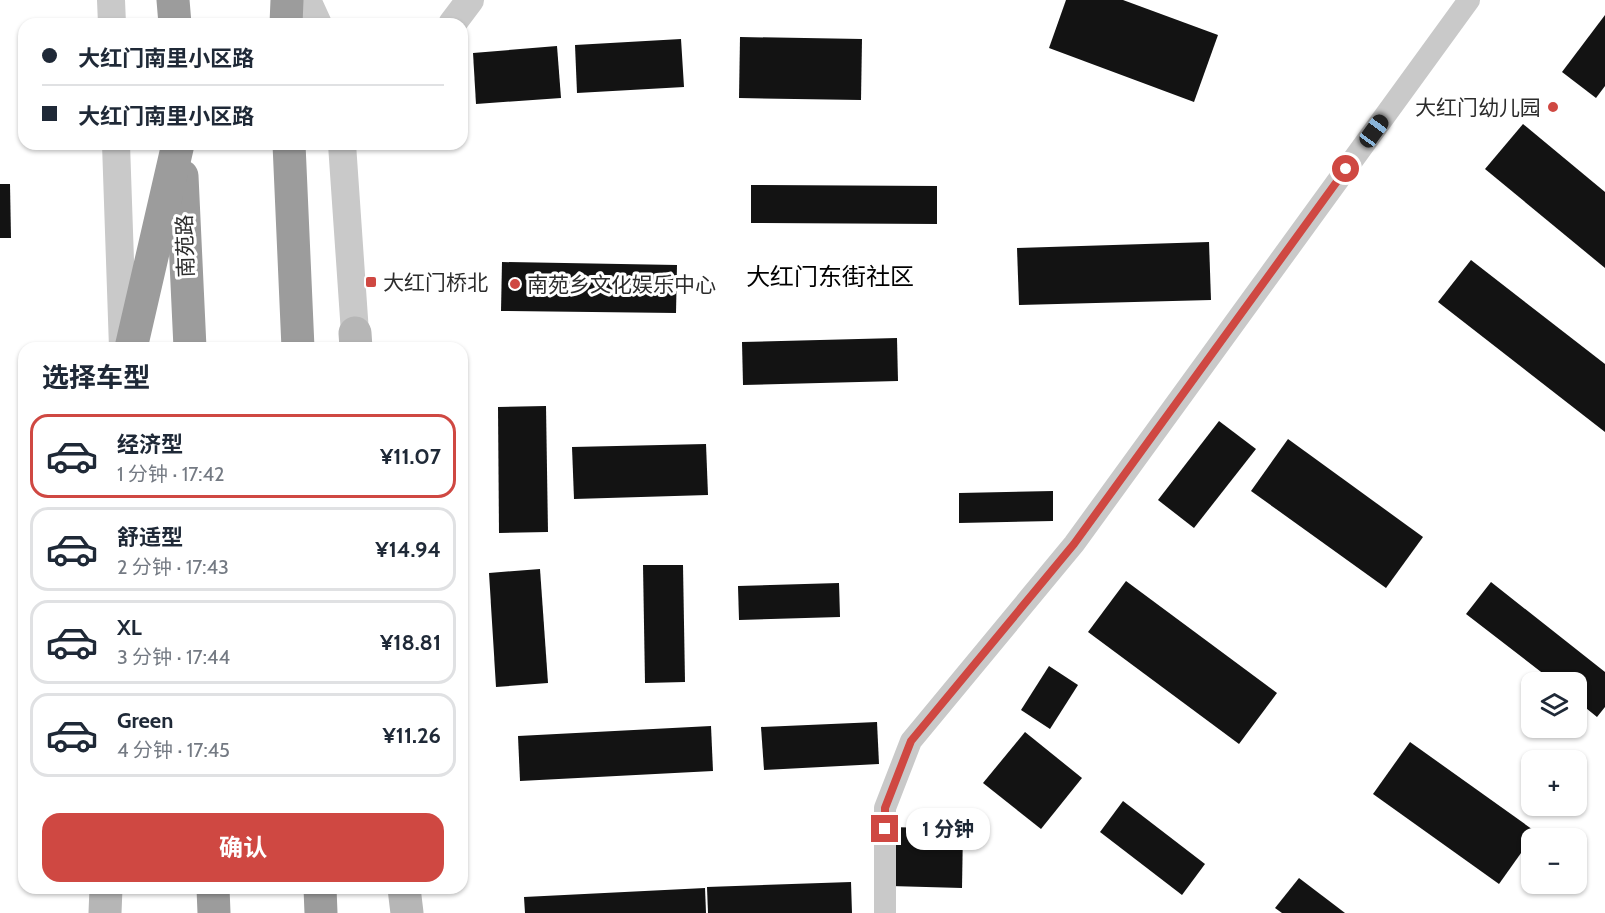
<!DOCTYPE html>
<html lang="zh">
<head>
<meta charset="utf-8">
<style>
  body { margin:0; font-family:Cabin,"Noto Sans SC",sans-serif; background:#f6f6f7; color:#1f2937; height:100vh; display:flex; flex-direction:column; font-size:22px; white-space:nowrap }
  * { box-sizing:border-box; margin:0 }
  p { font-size:20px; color:#747a83 }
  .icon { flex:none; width:33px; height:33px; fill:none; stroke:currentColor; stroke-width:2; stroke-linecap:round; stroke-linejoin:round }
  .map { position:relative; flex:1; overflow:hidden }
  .drawer { position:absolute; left:18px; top:342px; width:450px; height:552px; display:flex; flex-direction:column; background:#fff; border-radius:18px; box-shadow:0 2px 4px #0004 }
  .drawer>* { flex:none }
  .top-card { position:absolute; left:18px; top:18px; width:450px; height:132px; border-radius:18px; box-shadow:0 2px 4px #0004; display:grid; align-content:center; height:132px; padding:0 24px; background:#fff }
  .buttons { position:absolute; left:1521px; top:672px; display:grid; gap:12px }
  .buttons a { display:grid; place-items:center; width:66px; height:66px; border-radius:12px; background:#fff; box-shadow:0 2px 4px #0004; font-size:30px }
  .end { position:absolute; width:27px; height:27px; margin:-14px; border:8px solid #cf4842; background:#fff; box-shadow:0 0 0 3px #fff }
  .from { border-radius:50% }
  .bubble { position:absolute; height:42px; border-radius:18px; background:#fff; box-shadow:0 2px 4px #0004; font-size:20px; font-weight:700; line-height:42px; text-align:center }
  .car { position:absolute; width:18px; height:36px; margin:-18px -9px; border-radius:8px; box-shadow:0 0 4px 2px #0007; background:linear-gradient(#222 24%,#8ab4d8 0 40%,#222 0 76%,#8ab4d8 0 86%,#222 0) }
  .top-card b { display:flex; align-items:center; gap:21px; height:57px; font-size:22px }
  .top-card b+b { border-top:2px solid #e0e1e3 }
  .top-card i { width:15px; height:15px; background:#1f2937 }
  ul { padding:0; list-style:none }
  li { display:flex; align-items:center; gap:18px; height:84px; margin:0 12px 9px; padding:0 12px; border:3px solid #e0e1e3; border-radius:18px }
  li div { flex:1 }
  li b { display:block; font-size:22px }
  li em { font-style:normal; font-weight:700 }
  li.current { border-color:#cf4842 }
  li>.icon { width:54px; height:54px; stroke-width:1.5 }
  h2 { padding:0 24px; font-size:27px; line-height:72px }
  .action { display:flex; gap:12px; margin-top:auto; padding:12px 24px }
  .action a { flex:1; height:69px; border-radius:18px; background:#cf4842; color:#fff; font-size:24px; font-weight:700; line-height:69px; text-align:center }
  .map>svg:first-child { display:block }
</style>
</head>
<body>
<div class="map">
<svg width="1605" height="913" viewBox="0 0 1605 913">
  <rect width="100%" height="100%" fill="#fff"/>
  <g fill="#131313">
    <polygon points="1066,0 1123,0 1218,35 1194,102 1049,48"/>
    <polygon points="1605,15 1605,86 1596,98 1562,72"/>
    <polygon points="740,37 862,39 861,100 739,98"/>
    <polygon points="681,39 684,87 577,93 575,45"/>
    <polygon points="557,46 561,98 476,104 473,53"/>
    <polygon points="1523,124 1605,192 1605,268 1485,169"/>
    <polygon points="0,184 10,184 11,238 0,238"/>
    <polygon points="751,185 937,186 937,224 751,223"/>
    <polygon points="1209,242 1211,300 1019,305 1017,248"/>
    <polygon points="1471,260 1605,364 1605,432 1438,302"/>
    <polygon points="502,262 677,265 676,313 501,311"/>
    <polygon points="897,338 898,381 743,385 742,342"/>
    <polygon points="546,406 548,532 499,533 498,407"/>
    <polygon points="1219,421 1256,449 1194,528 1158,500"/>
    <polygon points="1288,439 1423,537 1386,588 1251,491"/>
    <polygon points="706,444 708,495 574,499 572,447"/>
    <polygon points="1053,491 1053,521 959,523 959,493"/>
    <polygon points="643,565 683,565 685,682 645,683"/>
    <polygon points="540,569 548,683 496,687 489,573"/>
    <polygon points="1126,581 1277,693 1239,744 1088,632"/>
    <polygon points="1491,582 1605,672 1605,707 1597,717 1576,700 1576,682 1554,682 1466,614"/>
    <polygon points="839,583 840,617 739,620 738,586"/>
    <polygon points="1049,666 1078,685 1050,729 1021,710"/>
    <polygon points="877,722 879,764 764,770 761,727"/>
    <polygon points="711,726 713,771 520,781 518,736"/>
    <polygon points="1025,732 1082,778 1041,829 983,783"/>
    <polygon points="1410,742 1536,832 1499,884 1373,794"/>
    <polygon points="1123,801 1205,864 1182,895 1100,832"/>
    <polygon points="891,827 963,829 962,888 890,886"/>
    <polygon points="1299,878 1345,913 1282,913 1275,908"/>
    <polygon points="851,882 852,913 708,913 707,887"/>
    <polygon points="705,888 706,913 525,913 524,897"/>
  </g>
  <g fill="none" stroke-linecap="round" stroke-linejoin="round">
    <polyline stroke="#c9c9c9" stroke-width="22" points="885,913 885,808 911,741 1074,544 1469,0"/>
    <g stroke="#c9c9c9" stroke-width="28">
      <polyline points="111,0 112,24"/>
      <polyline points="307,0 318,24"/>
      <polyline points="452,24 470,0"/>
      <polyline points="116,144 123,348"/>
      <polyline points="342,144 355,333"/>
    </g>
    <g stroke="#b6b6b6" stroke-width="33">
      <polyline points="355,333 356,348"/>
      <polyline points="404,888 407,913"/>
      <polyline points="105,913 106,888"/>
    </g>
    <g stroke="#9c9c9c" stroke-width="33">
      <polyline points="173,0 175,24"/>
      <polyline points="286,24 287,0"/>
      <polyline points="289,144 298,348"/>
      <polyline points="182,176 190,348"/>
      <polyline points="131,348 178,144"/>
      <polyline points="213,888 214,913"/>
      <polyline points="320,888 321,913"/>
    </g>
  </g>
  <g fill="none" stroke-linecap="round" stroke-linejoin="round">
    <polyline stroke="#cf4842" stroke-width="8" points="885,829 885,808 911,741 1074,544 1346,169"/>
  </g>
  <g fill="#cf4842" stroke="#fff" stroke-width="2">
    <circle cx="1553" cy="107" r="6"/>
    <rect x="365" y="276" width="12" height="12" rx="3"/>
    <circle cx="515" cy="284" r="6"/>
  </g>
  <g text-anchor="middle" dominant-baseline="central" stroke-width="6" stroke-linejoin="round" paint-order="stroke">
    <g font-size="21" fill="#2c2c2c" stroke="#fff" text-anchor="start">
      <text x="1541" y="107" text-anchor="end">大红门幼儿园</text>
      <text x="383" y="282">大红门桥北</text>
      <text x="527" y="284">南苑乡文化娱乐中心</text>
    </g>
    <g font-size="21" fill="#2c2c2c" stroke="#fff">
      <text transform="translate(185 246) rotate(-92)">南苑路</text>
    </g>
    <g font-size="24" fill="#000" stroke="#fff">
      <text x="830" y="276">大红门东街社区</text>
    </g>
  </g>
</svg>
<div class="buttons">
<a><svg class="icon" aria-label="layers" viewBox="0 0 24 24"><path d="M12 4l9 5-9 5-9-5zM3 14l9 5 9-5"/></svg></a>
<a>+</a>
<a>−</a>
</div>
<i class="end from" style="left:1346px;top:169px"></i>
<i class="end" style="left:885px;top:829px"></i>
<div class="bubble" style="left:906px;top:808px;width:84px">1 分钟</div>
<i class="car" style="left:1374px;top:131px;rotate:36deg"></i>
<div class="top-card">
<b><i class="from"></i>大红门南里小区路</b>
<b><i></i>大红门南里小区路</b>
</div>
<section class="drawer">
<h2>选择车型</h2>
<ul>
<li class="current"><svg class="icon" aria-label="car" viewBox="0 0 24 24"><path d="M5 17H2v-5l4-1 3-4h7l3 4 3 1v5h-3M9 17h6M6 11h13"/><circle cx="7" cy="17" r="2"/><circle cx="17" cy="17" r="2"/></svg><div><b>经济型</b><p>1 分钟 · 17:42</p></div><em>¥11.07</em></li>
<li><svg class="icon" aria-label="car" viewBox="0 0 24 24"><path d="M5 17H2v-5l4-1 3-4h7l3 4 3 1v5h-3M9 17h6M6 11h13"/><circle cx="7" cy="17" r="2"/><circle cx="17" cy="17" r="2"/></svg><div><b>舒适型</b><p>2 分钟 · 17:43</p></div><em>¥14.94</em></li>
<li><svg class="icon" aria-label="car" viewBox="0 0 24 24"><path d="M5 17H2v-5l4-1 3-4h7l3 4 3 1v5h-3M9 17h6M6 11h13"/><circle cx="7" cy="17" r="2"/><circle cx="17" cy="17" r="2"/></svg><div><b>XL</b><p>3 分钟 · 17:44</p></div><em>¥18.81</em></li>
<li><svg class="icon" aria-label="car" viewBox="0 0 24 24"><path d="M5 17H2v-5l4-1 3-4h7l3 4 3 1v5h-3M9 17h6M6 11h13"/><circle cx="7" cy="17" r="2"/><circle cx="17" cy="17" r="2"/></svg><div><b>Green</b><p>4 分钟 · 17:45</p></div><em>¥11.26</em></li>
</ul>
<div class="action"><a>确认</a></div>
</section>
</div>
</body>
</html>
